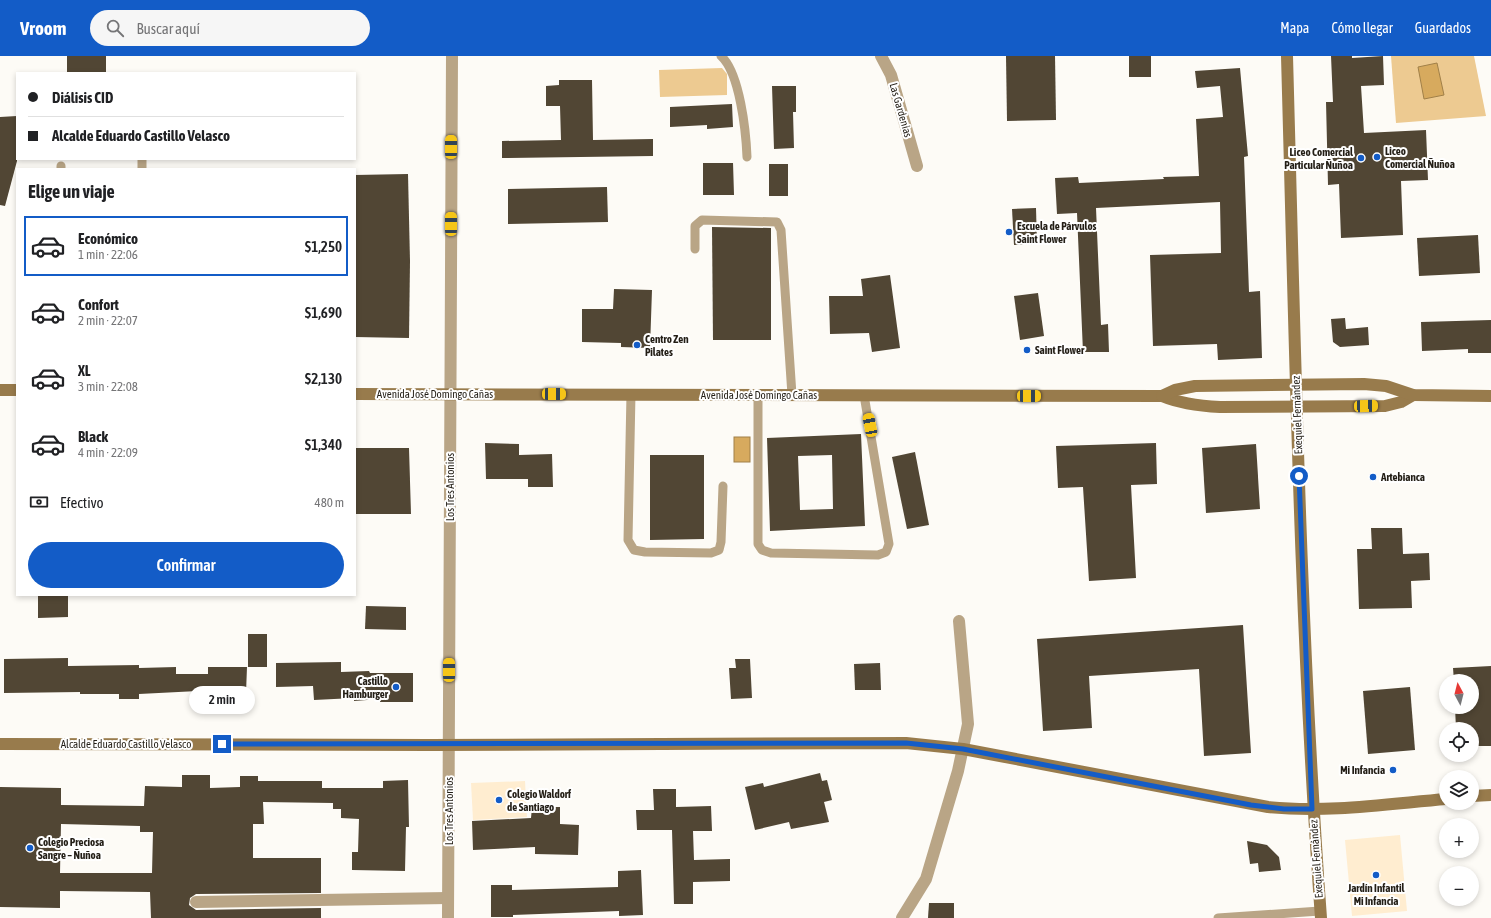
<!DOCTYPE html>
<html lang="es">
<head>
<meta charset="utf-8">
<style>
  body { margin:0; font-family:"Asap Condensed",sans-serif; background:#f6f6f6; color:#202124; height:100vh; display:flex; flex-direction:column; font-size:15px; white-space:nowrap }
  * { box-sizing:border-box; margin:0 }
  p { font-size:13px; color:#757577 }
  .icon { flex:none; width:22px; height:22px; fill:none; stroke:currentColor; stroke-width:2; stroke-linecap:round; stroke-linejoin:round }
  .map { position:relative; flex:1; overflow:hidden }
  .drawer { position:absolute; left:16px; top:112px; width:340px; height:428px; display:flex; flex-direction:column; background:#fff; border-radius:0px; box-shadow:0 2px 6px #0003 }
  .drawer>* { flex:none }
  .hud { position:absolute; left:16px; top:16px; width:340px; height:88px; border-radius:0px; box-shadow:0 2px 6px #0003; display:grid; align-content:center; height:88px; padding:0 12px; background:#fff }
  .needle { width:26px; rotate:353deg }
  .controls { position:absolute; left:1439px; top:618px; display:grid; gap:8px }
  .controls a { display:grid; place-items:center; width:40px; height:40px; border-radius:50%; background:#fff; box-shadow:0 2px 6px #0003; font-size:20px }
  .end { position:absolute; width:18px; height:18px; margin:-9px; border:5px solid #135cc7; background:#fff; box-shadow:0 0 0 2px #fff }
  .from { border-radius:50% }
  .bubble { position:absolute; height:28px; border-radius:14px; background:#fff; box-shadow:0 2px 6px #0003; font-size:13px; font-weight:600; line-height:28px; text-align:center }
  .car { position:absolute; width:12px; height:24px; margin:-12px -6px; border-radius:5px; box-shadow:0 0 3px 1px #0007; background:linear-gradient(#f5c518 24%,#345 0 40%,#f5c518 0 76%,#345 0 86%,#f5c518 0) }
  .hud b { display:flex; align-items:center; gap:14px; height:38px; font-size:15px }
  .hud b+b { border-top:1px solid #e0e0e0 }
  .hud i { width:10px; height:10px; background:#202124 }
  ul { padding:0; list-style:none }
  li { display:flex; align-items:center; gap:12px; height:60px; margin:0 8px 6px; padding:0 4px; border:2px solid transparent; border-radius:0px }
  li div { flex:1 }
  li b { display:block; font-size:15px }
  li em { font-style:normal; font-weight:600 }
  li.on { border-color:#135cc7 }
  li>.icon { width:36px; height:36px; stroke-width:1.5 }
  h2 { padding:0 12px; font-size:18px; line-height:48px }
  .pay { display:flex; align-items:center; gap:10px; height:44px; padding:0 12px; font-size:15px }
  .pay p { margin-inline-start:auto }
  .primary-button { display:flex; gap:8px; margin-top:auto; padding:8px 12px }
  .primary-button a { flex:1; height:46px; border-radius:24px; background:#135cc7; color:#fff; font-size:16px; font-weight:600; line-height:46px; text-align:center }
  header { display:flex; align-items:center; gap:24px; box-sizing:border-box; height:56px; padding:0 20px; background:#135cc7; color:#fff }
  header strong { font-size:19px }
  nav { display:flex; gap:22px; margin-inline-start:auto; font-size:14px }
  .search { width:280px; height:36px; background:#f6f6f6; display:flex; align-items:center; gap:10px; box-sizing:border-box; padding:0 14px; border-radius:22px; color:#757577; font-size:15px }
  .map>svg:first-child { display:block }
</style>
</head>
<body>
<header>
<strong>Vroom</strong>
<div class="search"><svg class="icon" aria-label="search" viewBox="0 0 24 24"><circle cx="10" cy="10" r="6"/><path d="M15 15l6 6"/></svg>Buscar aquí</div>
<nav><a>Mapa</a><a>Cómo llegar</a><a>Guardados</a></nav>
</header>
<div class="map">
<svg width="1491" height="862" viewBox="0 0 1491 862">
  <rect width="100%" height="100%" fill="#fdfbf6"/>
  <g fill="#ffedd0">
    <polygon points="525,725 527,761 473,764 471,727"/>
    <polygon points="1400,779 1407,855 1352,860 1345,784"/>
  </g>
  <g fill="#edca91">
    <polygon points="1391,0 1474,0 1486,60 1396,67"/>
    <polygon points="722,12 727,18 727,39 660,41 659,14"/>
  </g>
  <g fill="#d7aa5e" stroke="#a18048">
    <polygon points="1437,7 1444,39 1424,43 1418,11"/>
    <rect x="734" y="381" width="16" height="25"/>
  </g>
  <g fill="#514634" fill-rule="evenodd">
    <rect x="67" y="0" width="39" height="17"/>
    <polygon points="1006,0 1055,0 1056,64 1007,65"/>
    <rect x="1129" y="0" width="22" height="21"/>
    <polygon points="1331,0 1352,0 1352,2 1383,0 1384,29 1361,30 1364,77 1426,74 1428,124 1401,125 1403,179 1341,182 1339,128 1328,129 1326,46 1333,46"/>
    <polygon points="1240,12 1248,100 1244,101 1249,236 1260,235 1262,302 1218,304 1217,288 1153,290 1150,199 1221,197 1220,146 1096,152 1101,269 1108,268 1109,296 1083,296 1077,157 1057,158 1055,122 1078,121 1079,127 1164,123 1163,121 1199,120 1196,63 1223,61 1220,30 1197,32 1195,15"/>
    <polygon points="559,24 592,24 593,84 653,83 653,100 502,102 502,85 561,84 560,50 546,50 546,30 559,29"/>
    <polygon points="772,30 796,30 796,56 793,56 794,92 774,93"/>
    <polygon points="732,48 733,71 707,73 707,69 670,71 670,51"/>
    <polygon points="17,60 17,105 5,150 0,149 0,61"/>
    <polygon points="703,107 733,107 734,139 703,139"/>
    <rect x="769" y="108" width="19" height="32"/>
    <polygon points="408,118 410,205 409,282 355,281 355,119"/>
    <polygon points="607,131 608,166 508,168 508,133"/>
    <polygon points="1036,152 1037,188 1014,189 1012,153"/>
    <polygon points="712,171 771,172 771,284 713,284"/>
    <polygon points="1478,179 1480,217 1419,220 1417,182"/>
    <polygon points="890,219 900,292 872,296 869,277 830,278 829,240 863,240 861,223"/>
    <polygon points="614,233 652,234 650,292 621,291 621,287 582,286 582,253 613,253"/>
    <polygon points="1038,237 1044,280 1020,284 1014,240"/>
    <polygon points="1345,262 1346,273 1368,271 1369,289 1340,291 1333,286 1331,263"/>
    <polygon points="1491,264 1491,297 1468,297 1468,293 1422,295 1421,266"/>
    <path d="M861,378L865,470L770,475L767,382ZM832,399L833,453L800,454L798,400Z"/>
    <polygon points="485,387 519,388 519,399 552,398 553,431 528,431 528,423 486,423"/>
    <polygon points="1156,387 1157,428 1131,429 1136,522 1089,525 1083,431 1058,432 1056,390"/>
    <polygon points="1256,388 1260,453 1206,457 1202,392"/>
    <polygon points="355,392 409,392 411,458 355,458"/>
    <polygon points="915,396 929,469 907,473 892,401"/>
    <polygon points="650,399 704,399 704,483 650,484"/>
    <polygon points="1371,472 1402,472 1403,498 1429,497 1430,524 1411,525 1412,552 1359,553 1357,493 1372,493"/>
    <polygon points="38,539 68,539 68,561 38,562"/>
    <polygon points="366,550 406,551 406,574 365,573"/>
    <polygon points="1243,569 1251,697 1204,700 1199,613 1089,620 1092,672 1043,675 1037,583"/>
    <rect x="248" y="578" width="19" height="33"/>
    <polygon points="68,602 68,610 139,609 139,612 176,611 176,618 208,618 208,611 247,611 246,637 198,637 198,635 139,638 139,643 119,643 119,638 80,638 80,636 4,637 4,603"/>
    <polygon points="735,603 750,603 752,642 731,643 729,612 736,612"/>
    <polygon points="341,606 341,616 369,615 370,617 413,617 413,646 380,646 380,643 354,645 354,642 314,644 313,630 276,631 276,607"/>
    <polygon points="880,607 881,634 855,634 854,608"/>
    <polygon points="1491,610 1491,690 1472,690 1472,673 1456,673 1455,651 1472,651 1472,625 1454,625 1453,612"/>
    <polygon points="1410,631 1415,694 1368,698 1363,635"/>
    <polygon points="820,717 822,725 827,724 832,744 824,746 829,766 791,773 789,766 755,774 745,731 763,727 764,731"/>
    <path d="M182,719H210V732L240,731V720H258V725H322V732H383V725L408,724L409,771H406L405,815L352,814V796H358L359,763L341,762V753H333V747L263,746L264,768H253V802H321V837L196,838L190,842L189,849L196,854L321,852V862H151L150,836L60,835V852L0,851V731L61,732V749L144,750L145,730L182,731ZM61,768L140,770V776H153L152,817H60Z"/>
    <polygon points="653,733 676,733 676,751 711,750 712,775 693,775 694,804 730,803 730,825 693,826 693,848 674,848 672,774 637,774 636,754 654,754"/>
    <polygon points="532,751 560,751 560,768 579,769 578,799 535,798 535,791 473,794 472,765 531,762"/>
    <polygon points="1247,785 1267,789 1279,801 1281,814 1259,816 1258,807 1250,808"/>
    <polygon points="641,814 643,859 619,860 619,855 513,859 513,861 491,861 491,829 512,829 512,834 618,831 618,815"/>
    <polygon points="929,847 954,847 954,862 928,862"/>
  </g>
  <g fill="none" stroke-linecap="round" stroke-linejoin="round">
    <g stroke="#b9a586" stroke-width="9">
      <path d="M721,0C740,17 746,76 747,101"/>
      <polyline points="142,103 142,113"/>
      <polyline points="61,113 61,110"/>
      <polyline points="695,193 695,170 702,164 777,166 781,174 792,339"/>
      <polyline points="631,338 628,484 634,494 645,496 711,497 719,494 721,486 723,430"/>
      <polyline points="758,339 758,488 762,494 771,497 878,499 886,496 889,488 864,339"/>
      <polyline points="1218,862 1320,855"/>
    </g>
    <g stroke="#b9a586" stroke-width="12">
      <polyline points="881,0 891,19 917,110"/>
      <polyline points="196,846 448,842"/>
      <polyline points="448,862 452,0"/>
      <polyline points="902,862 926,823 958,715 968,668 959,565"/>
    </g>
    <g stroke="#987b4c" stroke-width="12">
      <path d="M1287,0C1295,287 1300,575 1321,862"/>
      <polyline points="0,334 17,334"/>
      <path d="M355,338L1162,340C1181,348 1200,350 1220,351L1385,350L1401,346L1413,339"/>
      <polyline points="1162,340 1175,334 1195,330 1364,328 1386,330 1413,339 1491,340"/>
      <path d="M0,688L429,689L906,687L963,693L1268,751C1327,757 1387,748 1446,743"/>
      <polyline points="1472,740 1491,739"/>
    </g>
  </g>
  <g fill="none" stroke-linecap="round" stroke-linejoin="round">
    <polyline stroke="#135cc7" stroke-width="5" points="222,688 906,687 963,693 1251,749 1284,753 1312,753 1299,420"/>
  </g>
  <g fill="#135cc7" stroke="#fff" stroke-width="1.5">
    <circle cx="1377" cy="101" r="4"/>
    <circle cx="1361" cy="102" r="4"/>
    <circle cx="1009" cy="176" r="4"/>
    <circle cx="637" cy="289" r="4"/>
    <circle cx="1027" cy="294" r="4"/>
    <circle cx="1373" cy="421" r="4"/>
    <circle cx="396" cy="631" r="4"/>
    <circle cx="1393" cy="714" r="4"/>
    <circle cx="499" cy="744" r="4"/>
    <circle cx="30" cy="792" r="4"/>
    <circle cx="1376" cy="819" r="4"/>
  </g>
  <g text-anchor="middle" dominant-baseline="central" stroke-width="4" stroke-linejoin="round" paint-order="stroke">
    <g font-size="11" fill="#231e16" stroke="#fff">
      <text transform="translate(901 54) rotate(74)">Las Gardenias</text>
      <text x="435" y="338">Avenida José Domingo Cañas</text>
      <text x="759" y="339">Avenida José Domingo Cañas</text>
      <text transform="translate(1297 359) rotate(-92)">Exequiel Fernández</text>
      <text transform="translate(450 431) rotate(-90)">Los Tres Antonios</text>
      <text x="126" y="688">Alcalde Eduardo Castillo Velasco</text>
      <text transform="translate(449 755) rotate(-90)">Los Tres Antonios</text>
      <text transform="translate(1316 803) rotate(-94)">Exequiel Fernández</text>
    </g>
    <g font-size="11" font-weight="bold" fill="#231e16" stroke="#fff" text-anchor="start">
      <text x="1385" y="95">Liceo<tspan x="1385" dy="13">Comercial Ñuñoa</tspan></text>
      <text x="1353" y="96" text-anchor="end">Liceo Comercial<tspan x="1353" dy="13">Particular Ñuñoa</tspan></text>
      <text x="1017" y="170">Escuela de Párvulos<tspan x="1017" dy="13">Saint Flower</tspan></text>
      <text x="645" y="283">Centro Zen<tspan x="645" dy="13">Pilates</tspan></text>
      <text x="1035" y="294">Saint Flower</text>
      <text x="1381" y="421">Artebianca</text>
      <text x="388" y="625" text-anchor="end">Castillo<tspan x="388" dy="13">Hamburger</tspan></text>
      <text x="1385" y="714" text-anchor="end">Mi Infancia</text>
      <text x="507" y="738">Colegio Waldorf<tspan x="507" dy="13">de Santiago</tspan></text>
      <text x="38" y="786">Colegio Preciosa<tspan x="38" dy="13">Sangre – Ñuñoa</tspan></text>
      <text x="1376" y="832" text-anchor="middle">Jardín Infantil<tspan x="1376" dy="13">Mi Infancia</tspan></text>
    </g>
  </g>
</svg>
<div class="controls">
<a><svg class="needle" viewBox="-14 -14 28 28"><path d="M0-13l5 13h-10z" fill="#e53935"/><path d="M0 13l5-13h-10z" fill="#757577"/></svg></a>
<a><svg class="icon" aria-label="locate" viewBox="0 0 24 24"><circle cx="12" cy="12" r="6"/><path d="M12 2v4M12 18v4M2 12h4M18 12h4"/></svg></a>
<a><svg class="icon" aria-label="layers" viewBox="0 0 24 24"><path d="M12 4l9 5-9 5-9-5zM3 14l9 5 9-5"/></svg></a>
<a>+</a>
<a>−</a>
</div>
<i class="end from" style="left:1299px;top:420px"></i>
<i class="end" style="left:222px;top:688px"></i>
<div class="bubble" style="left:189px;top:630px;width:66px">2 min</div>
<i class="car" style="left:451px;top:91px;rotate:0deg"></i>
<i class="car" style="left:451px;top:168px;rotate:0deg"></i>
<i class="car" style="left:554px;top:338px;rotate:90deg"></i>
<i class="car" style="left:1029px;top:340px;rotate:90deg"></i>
<i class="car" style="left:1366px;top:350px;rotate:88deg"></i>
<i class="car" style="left:870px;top:369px;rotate:349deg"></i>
<i class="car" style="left:449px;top:614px;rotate:0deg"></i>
<div class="hud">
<b><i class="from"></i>Diálisis CID</b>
<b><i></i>Alcalde Eduardo Castillo Velasco</b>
</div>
<section class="drawer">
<h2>Elige un viaje</h2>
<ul>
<li class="on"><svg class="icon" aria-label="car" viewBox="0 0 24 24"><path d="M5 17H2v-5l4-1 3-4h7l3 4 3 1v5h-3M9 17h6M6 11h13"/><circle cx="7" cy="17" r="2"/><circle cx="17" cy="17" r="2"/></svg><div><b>Económico</b><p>1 min · 22:06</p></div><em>$1,250</em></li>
<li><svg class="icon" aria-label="car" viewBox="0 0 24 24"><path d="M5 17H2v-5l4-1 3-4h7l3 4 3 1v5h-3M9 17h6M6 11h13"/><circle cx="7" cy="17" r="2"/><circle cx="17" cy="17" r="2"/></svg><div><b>Confort</b><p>2 min · 22:07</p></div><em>$1,690</em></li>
<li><svg class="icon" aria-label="car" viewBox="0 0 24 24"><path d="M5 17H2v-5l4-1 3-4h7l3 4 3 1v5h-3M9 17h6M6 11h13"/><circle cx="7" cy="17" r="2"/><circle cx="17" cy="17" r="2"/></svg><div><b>XL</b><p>3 min · 22:08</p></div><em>$2,130</em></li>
<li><svg class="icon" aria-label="car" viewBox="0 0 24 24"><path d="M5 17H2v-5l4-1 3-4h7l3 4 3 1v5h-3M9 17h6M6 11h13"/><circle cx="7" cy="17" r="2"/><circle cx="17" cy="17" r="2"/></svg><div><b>Black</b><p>4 min · 22:09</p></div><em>$1,340</em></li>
</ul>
<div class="pay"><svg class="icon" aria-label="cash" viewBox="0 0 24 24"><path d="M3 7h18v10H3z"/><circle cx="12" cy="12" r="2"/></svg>Efectivo<p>480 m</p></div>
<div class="primary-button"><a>Confirmar</a></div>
</section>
</div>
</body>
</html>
